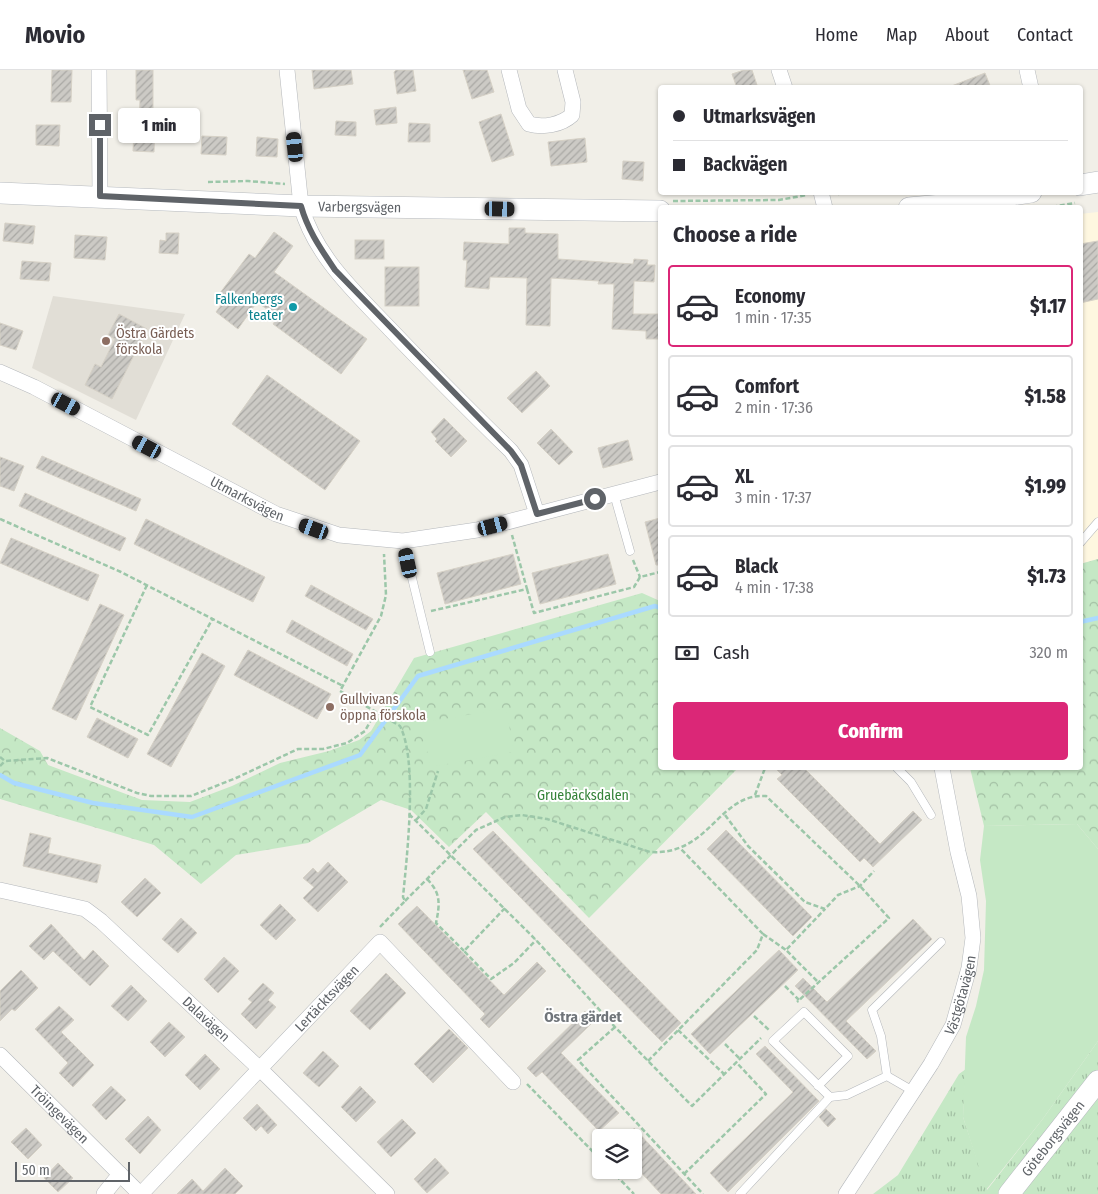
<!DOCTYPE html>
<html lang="en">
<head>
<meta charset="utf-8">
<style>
  body { margin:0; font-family:"Fira Sans Condensed",sans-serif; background:#f7f7f7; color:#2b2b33; height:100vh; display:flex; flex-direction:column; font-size:19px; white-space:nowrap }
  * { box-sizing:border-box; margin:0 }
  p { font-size:16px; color:#7c7c81 }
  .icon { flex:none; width:28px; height:28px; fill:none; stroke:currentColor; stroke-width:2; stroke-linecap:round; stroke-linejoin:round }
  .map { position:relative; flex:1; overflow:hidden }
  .sheet { position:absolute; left:658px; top:135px; width:425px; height:565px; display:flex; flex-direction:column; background:#fff; border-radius:5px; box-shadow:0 1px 4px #0004 }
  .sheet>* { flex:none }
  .hud { position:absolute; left:658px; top:15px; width:425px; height:110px; border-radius:5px; box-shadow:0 1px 4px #0004; display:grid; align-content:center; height:110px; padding:0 15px; background:#fff }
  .buttons { position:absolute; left:592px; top:1059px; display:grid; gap:10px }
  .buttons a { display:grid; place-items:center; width:50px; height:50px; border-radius:5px; background:#fff; box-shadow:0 1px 4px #0004; font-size:25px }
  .scale { position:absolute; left:15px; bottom:12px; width:115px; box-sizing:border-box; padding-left:5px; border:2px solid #5f6368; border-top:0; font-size:14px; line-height:18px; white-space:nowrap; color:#5f6368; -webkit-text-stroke:4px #fff; paint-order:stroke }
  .end { position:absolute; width:22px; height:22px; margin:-11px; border:6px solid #5f6368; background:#fff; box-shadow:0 0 0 2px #fff }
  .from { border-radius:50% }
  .bubble { position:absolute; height:35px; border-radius:5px; background:#fff; box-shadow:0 1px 4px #0004; font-size:16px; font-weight:800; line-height:35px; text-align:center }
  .car { position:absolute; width:15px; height:30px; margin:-15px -8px; border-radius:6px; box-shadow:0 0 4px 1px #0007; background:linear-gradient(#222 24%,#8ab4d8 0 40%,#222 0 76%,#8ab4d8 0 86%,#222 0) }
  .hud b { display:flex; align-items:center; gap:18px; height:48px; font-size:19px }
  .hud b+b { border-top:1px solid #e1e1e2 }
  .hud i { width:12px; height:12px; background:#2b2b33 }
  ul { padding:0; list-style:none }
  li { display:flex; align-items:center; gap:15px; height:82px; margin:0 10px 8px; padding:0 5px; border:2px solid #e1e1e2; border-radius:5px }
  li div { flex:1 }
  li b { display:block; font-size:19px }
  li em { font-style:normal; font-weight:800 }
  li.selected { border-color:#db2777 }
  li>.icon { width:45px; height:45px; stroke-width:1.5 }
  h2 { padding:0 15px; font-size:22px; line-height:60px }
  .pay { display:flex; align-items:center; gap:12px; height:55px; padding:0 15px; font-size:19px }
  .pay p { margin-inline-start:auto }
  .cta { display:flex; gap:10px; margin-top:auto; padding:10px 15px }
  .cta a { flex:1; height:58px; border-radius:5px; background:#db2777; color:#fff; font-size:20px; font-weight:800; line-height:58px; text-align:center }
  header { display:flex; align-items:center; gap:30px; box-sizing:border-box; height:70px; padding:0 25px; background:#fff; border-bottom:1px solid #e1e1e2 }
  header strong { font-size:24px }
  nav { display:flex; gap:28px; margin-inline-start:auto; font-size:18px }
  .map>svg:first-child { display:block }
</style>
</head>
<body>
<header>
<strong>Movio</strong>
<nav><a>Home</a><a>Map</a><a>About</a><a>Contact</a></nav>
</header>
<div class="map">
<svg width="1098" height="1124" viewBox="0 0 1098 1124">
  <defs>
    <pattern id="grass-tufts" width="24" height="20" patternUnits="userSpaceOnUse" patternTransform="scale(1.25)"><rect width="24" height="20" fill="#c5e8c5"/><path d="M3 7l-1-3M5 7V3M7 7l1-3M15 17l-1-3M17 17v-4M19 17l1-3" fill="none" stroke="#a3c0a4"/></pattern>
    <pattern id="forest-crowns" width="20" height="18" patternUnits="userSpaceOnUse" patternTransform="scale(1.25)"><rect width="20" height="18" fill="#c5e8c5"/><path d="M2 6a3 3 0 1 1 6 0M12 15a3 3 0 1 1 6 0" fill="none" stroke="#a3c0a4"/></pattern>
    <pattern id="building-hatch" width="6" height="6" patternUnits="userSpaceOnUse" patternTransform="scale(1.25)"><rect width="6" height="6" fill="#cccac5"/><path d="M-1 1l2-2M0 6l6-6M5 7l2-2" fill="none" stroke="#a9a8a4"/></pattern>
  </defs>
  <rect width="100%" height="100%" fill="#f1efe8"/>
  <polygon fill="#fef7e0" points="1098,142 1098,489 1080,494 1080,144"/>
  <polygon fill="#e1ded6" points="53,226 185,244 136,350 32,298"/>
  <polygon fill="url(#grass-tufts)" points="1098,971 1098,1124 873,1124 898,1105 959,1004 966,999 963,1047 987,1120 1042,1050"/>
  <g fill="url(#forest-crowns)">
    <polygon points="1098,489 1098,779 1077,754 984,756 970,698 1080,698 1080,494"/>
    <polygon points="642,523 660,531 660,698 738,698 589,848 486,742 449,777 411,740 381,730 308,773 236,785 201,814 154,775 0,729 0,658 40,681 48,695 142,730 190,732 232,716 280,693 329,681 359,670 371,661 414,588"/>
  </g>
  <g fill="#c5e8c5">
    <polygon points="506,638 514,682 430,697 422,653"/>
    <polygon points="1077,754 1098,779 1098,971 1042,1050 986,1120 963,1047 966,967 976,936 984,900 986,831 980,790 984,756"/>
  </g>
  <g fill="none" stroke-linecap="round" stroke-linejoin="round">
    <g stroke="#aadaff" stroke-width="4.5">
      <polyline points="1080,552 1098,548"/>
      <polyline points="0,705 14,713 93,733 192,747 360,685 418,606 655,536 660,538"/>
    </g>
  </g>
  <g fill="url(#building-hatch)" stroke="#d6d1c6">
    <polygon points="52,0 72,0 71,32 51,32"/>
    <polygon points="136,0 153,0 153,39 178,39 178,52 155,52 154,82 133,81 134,60 139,60 140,30 136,30"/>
    <polygon points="312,0 351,0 353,14 314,19"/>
    <polygon points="396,0 413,0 416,21 397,24 394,2"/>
    <polygon points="463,0 487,0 494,22 472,29"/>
    <polygon points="744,0 752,0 758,18 737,18 732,4"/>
    <polygon points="985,3 991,18 950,18 949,17"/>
    <polygon points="396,37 397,53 376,55 374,40"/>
    <polygon points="501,44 514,85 492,92 479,52"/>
    <polygon points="336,51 356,52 356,66 335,65"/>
    <polygon points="409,53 430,54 430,72 408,72"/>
    <polygon points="36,55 60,55 59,76 36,75"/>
    <polygon points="202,66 227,67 226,85 201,84"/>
    <polygon points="257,67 278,69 277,87 256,86"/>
    <polygon points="585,68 587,92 551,96 548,72"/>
    <polygon points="623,91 644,92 643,111 622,109"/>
    <polygon points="5,153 35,156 33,174 3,171"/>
    <polygon points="509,158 525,158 525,163 558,164 558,189 633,194 634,189 648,190 647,195 655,195 654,212 634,211 633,244 660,244 660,269 646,269 646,261 612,259 614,214 598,214 599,211 551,208 550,256 526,255 527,208 490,207 489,219 465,217 467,190 463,190 464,172 509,174"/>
    <polygon points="274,162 293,176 274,202 367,269 341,304 273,254 278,247 257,232 238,259 216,242 227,227 220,223 249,184 255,188"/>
    <polygon points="166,163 179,163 178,184 159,183 160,170 166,171"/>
    <polygon points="75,165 107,167 105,190 74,188"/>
    <rect x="355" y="170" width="29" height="19"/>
    <polygon points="1098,171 1098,229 1080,233 1080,174"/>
    <polygon points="22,191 51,193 49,211 20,209"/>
    <rect x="385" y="197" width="34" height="39"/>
    <polygon points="119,244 147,259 112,329 85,315 95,294 101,297 115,269 108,265"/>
    <polygon points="0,253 23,261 16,280 0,275"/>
    <polygon points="536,301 550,316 522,343 507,328"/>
    <polygon points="267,305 360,371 325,420 232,354"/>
    <polygon points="444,348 467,371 451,387 435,371 437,369 431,362"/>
    <polygon points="551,359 573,382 559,395 537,373"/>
    <polygon points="628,370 633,390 603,398 598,378"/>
    <polygon points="42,386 141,429 136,441 36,398"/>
    <polygon points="0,387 24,396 14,421 0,416"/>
    <polygon points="25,423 126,468 120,481 19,436"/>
    <polygon points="660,448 660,495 656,495 645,452"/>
    <polygon points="146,449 265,507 253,532 134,474"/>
    <polygon points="11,468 99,505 88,531 0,493"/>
    <polygon points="513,484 521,514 445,534 437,503"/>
    <polygon points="608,484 616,514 540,534 532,503"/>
    <polygon points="311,515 373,549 366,560 305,526"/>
    <polygon points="100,534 124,545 76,650 52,639"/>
    <polygon points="292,550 353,584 347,596 286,562"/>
    <polygon points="248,580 331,624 317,649 234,605"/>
    <polygon points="202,583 225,596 171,697 147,684"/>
    <polygon points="97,648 138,669 128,688 87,667"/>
    <polygon points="775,698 804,698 880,774 913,741 922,750 873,797 864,788 860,792 777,709 782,705"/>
    <polygon points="726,760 812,847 793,866 707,779"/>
    <polygon points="493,761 681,953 662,972 473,779"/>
    <polygon points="30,763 51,768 48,783 101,795 97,813 23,796"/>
    <polygon points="328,792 348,812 318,842 303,828 314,817 303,808 313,798 318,803"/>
    <polygon points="145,808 161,823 137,847 121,832"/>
    <polygon points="280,834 296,850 276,870 260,855"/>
    <polygon points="417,836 504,925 537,892 546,901 489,958 480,949 485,944 398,854"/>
    <polygon points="181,848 197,863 178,883 162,869"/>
    <polygon points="913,849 932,869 846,951 876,981 867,989 795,916 803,908 827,932"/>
    <polygon points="51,854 84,890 93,880 109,896 90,916 53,881 44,890 29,876"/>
    <polygon points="779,880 798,900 710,984 691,964"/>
    <polygon points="224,887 239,901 218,923 204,909"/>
    <polygon points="21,900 38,918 15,941 12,939 0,951 0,921"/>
    <polygon points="386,903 406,923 370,960 350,941"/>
    <polygon points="263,913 274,923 268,930 276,937 256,959 241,944 252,932 248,929"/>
    <polygon points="131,915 147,931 128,951 111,936"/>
    <polygon points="59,936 74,950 61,962 94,995 73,1017 59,1003 68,993 35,959"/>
    <polygon points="585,941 594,951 561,983 619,1043 599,1061 542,1002 536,1007 527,998"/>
    <polygon points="169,952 185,967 165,987 150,972"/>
    <polygon points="449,959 468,978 433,1013 414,994"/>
    <polygon points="765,976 819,1031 728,1122 710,1103 793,1022 756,984"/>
    <polygon points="323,981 339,996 319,1017 303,1003"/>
    <polygon points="205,984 220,999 200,1020 185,1005"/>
    <polygon points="111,1016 126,1030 106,1050 92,1035"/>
    <polygon points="360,1016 376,1032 356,1052 341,1037"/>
    <polygon points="257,1034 277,1055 268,1064 261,1056 256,1061 243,1048"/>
    <polygon points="826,1039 836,1049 828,1057 819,1047"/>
    <polygon points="148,1046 161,1060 140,1084 125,1069"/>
    <polygon points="402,1049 416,1063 391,1087 377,1072"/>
    <polygon points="26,1058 42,1075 28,1089 11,1072"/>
    <polygon points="634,1058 696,1124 661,1124 634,1095"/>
    <polygon points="435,1088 449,1103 427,1123 414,1109"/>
    <polygon points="58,1093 73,1108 58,1122 44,1108"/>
    <polygon points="225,1098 243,1116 235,1124 177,1124 192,1109 203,1121"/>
  </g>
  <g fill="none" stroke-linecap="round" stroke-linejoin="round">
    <defs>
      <g id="service">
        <polyline points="614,424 630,481"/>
        <polyline points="403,471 430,582"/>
        <polyline points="1080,473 1098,452"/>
        <polyline points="897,698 911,712 931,745"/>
        <polyline points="887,1006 881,966 872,940 941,872"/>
        <polyline points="818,1016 848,986 804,942 773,971 830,1027 847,1025 887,1006 913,1021"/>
        <polyline points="740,1124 830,1027"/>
      </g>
      <g id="minor">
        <polyline points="99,0 100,126"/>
        <path d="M287,0L301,136C315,186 355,222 390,259C429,300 470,341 511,381L521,395L537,444"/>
        <path d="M509,0L519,39L529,54C543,58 561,55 572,45L573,32L565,0"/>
        <polyline points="779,0 785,18"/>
        <polyline points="1027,0 1031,18"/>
        <polyline points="821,122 825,138"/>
        <path id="s1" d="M0,302L34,317L276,444L339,465L403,471L477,460L660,412"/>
        <path id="s2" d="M0,820L85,839L101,851L260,999L387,1124"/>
        <path id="s3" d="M0,985L140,1124"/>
        <polyline points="104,1124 120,1104"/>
        <path id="s4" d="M141,1124L380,872L513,1012"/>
        <path id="s5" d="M846,1124L931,994L953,955L969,898L973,868L969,826L958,782L942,698"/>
      </g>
      <g id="secondary">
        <polyline points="1080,115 1098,112"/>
        <path id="s6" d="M0,123L301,136L660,141"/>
        <polyline points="909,138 953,134 1031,122"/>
        <path id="s7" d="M1009,1124L1098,1011"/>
      </g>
    </defs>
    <use href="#service" stroke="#b5b8bc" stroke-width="9"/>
    <use href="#minor" stroke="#b5b8bc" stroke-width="16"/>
    <use href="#secondary" stroke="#b6babf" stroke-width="22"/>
    <g stroke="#9cc7a9" stroke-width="2.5" stroke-dasharray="5 2.5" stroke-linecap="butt">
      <polyline points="208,112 248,111 285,114"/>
      <polyline points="838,124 854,122"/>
      <polyline points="673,131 779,130 807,125"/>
      <polyline points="1045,138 1075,133"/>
      <polyline points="0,449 121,502 343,616"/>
      <polyline points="633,490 640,507"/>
      <polyline points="147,515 90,637 148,665 213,548"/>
      <polyline points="527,519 534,543 634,517 640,507 660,502"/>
      <polyline points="431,541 527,519 512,465"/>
      <polyline points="0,687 5,691 47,688 137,723 151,726 191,726 236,708 298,679 323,679 347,673 365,661 376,641"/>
      <polyline points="0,696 5,691"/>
      <polyline points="755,725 765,698"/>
      <polyline points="409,744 536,870 615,957 692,1036 761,968"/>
      <polyline points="725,745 748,776 805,832 825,839 838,825 860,816 874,801"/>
      <polyline points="416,750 426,739 438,701"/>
      <path d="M427,809C441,823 440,834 436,853L464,881"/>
      <path d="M405,831L476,760L505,747L522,745L547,749L650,782C710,786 718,723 766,726L860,816L889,848L797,932"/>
      <polyline points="505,838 464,881 491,909 514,893 536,870"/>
      <path d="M380,857L405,831L403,827C407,785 418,691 400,656L340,621L381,546L386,525L384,484"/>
      <polyline points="763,864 786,880"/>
      <polyline points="817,911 786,880 825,839"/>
      <polyline points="785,916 799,930"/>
      <polyline points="754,946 769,960"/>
      <polyline points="615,957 578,990 703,1124"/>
      <polyline points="678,960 724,1004"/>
      <polyline points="725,974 739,988"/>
      <polyline points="648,991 757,880 763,864 681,779"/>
      <polyline points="527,1014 601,1090"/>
      <polyline points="611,1100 634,1124"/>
      <polyline points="684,1104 766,1024 736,992"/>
    </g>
    <use href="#service" stroke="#fff" stroke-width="8"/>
    <use href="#minor" stroke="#fff" stroke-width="15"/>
    <use href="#secondary" stroke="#fff" stroke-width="21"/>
  </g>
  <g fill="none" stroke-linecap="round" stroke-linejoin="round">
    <path stroke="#5f6368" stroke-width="6" d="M100,55V126L301,136C308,161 321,179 335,200L511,381L521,395L537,444L595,429"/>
  </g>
  <circle fill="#0f9aa8" stroke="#fff" stroke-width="2" cx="293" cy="237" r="5"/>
  <g fill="#8d6e63" stroke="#fff" stroke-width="2">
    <circle cx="106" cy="271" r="5"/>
    <circle cx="330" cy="637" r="5"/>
  </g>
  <g text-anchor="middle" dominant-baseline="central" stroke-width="4" stroke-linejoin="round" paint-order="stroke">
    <g font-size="14" fill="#5f6368" stroke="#fff">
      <text stroke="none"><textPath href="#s6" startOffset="360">Varbergsvägen</textPath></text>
      <text stroke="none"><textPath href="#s1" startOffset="278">Utmarksvägen</textPath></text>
      <text stroke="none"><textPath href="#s5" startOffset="231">Västgötavägen</textPath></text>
      <text stroke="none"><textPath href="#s4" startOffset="270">Lertäcktsvägen</textPath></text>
      <text stroke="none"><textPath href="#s2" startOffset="251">Dalavägen</textPath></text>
      <text stroke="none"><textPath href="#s3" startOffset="84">Tröingevägen</textPath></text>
      <text stroke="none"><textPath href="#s7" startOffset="71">Göteborgsvägen</textPath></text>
    </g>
    <g font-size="14" fill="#0d838f" stroke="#fff" text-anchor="end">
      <text x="283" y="229">Falkenbergs<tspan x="283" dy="16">teater</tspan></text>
    </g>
    <g font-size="14" fill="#785e54" stroke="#fff" text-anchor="start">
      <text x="116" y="263">Östra Gärdets<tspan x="116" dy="16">förskola</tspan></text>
      <text x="340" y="629">Gullvivans<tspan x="340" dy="16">öppna förskola</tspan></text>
    </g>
    <g font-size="14" fill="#348238" stroke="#fff">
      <text x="583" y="725">Gruebäcksdalen</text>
    </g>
    <g font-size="15" font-weight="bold" fill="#70757a" stroke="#fff">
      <text x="583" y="947">Östra gärdet</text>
    </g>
  </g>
</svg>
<div class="buttons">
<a><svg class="icon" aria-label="layers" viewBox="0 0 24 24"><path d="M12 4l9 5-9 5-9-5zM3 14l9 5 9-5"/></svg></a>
</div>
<div class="scale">50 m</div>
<i class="end from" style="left:595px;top:429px"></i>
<i class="end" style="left:100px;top:55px"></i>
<div class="bubble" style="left:118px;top:38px;width:82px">1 min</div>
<i class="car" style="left:295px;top:77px;rotate:354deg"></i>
<i class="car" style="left:500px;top:139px;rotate:91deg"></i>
<i class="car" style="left:66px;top:334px;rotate:118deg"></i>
<i class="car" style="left:147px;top:377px;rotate:298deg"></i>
<i class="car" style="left:493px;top:456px;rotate:75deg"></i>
<i class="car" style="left:314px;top:459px;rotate:290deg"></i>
<i class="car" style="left:408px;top:493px;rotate:348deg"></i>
<div class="hud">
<b><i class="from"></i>Utmarksvägen</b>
<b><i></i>Backvägen</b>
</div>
<section class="sheet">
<h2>Choose a ride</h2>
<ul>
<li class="selected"><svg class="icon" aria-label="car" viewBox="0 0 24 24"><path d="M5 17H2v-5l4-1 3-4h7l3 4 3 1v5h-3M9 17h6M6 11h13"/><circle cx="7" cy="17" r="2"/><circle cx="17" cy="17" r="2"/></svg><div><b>Economy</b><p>1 min · 17:35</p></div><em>$1.17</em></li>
<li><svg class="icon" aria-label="car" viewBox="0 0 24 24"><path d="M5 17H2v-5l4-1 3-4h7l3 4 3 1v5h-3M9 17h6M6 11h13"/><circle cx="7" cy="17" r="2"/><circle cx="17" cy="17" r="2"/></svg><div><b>Comfort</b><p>2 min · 17:36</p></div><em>$1.58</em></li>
<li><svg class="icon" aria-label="car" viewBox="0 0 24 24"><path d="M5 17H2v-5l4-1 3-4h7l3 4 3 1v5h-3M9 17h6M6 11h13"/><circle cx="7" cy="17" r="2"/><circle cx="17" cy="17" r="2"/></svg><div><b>XL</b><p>3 min · 17:37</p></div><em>$1.99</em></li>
<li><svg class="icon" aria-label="car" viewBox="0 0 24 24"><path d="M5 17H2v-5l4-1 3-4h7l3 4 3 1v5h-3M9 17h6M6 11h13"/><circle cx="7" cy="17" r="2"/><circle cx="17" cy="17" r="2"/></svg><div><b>Black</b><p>4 min · 17:38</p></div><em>$1.73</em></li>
</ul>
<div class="pay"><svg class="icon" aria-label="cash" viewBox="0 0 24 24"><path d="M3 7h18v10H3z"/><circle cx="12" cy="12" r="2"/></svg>Cash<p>320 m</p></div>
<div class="cta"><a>Confirm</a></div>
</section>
</div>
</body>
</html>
